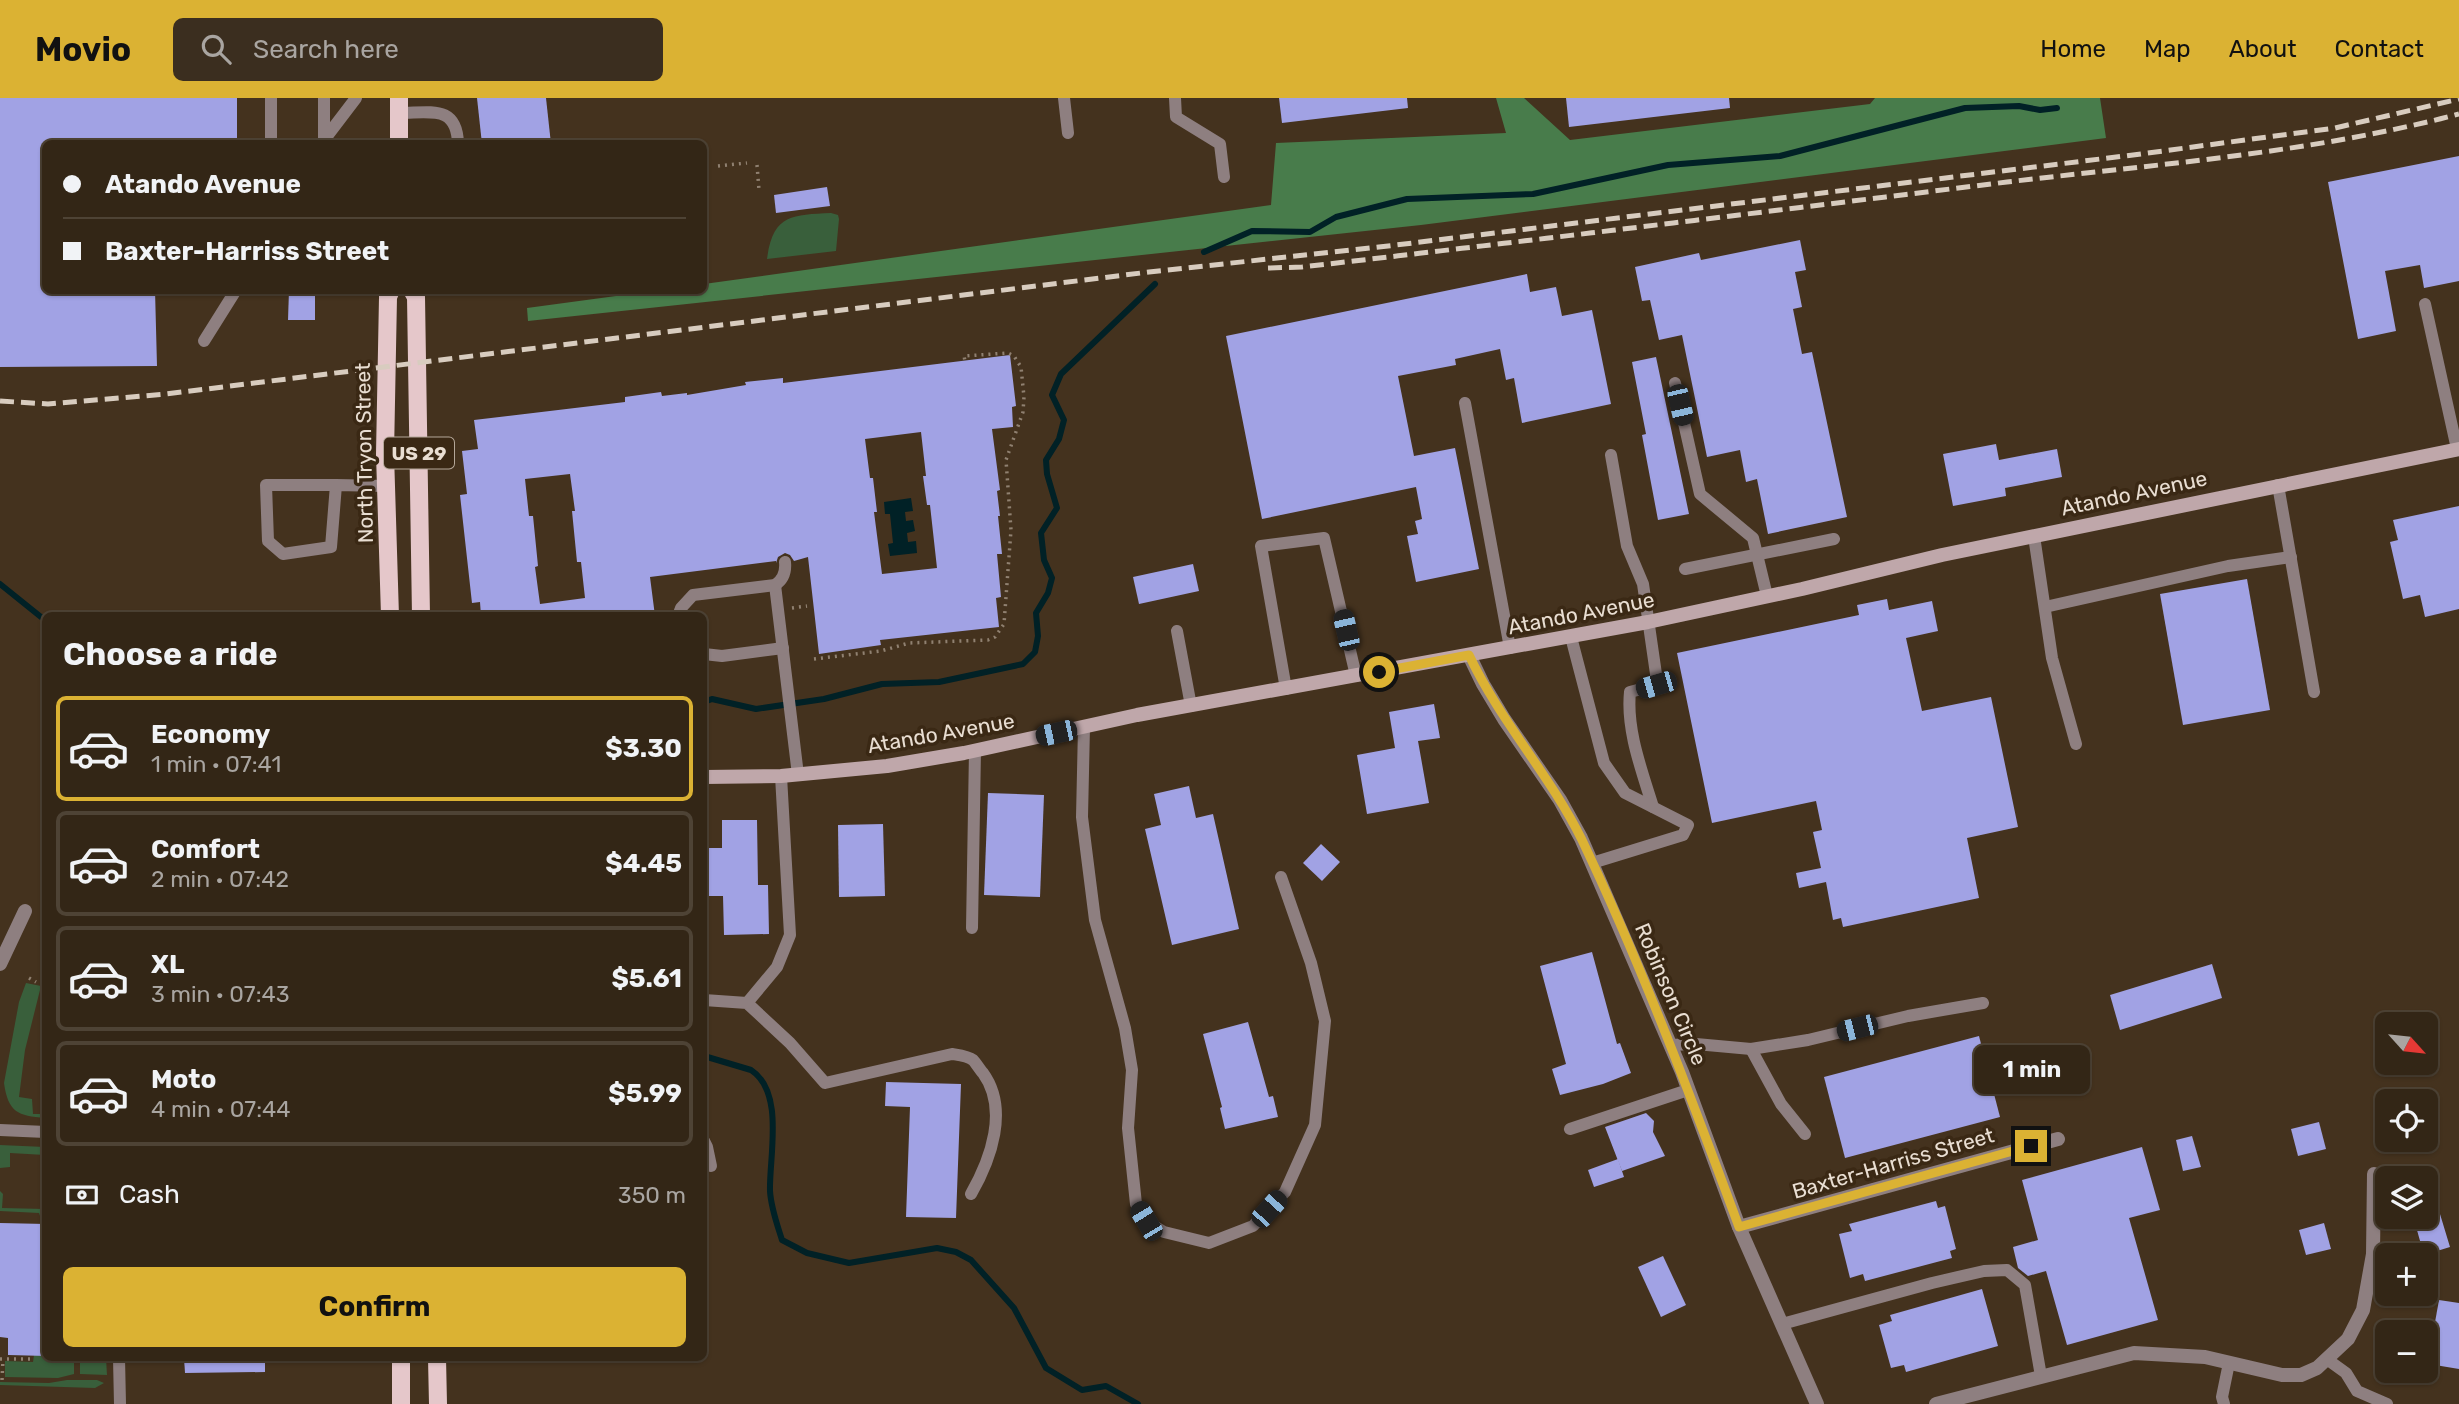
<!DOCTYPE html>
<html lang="en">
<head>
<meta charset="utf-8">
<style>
  body { margin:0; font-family:Rubik,sans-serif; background:#3b2e1f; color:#f1f3f6; height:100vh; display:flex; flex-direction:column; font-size:26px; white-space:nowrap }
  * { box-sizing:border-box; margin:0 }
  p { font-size:23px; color:#a9a5a1 }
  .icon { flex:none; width:38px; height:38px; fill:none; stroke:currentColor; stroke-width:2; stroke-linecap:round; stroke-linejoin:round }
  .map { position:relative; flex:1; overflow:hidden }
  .panel { position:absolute; left:42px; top:514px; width:665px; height:749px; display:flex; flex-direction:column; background:#332616; border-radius:10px; box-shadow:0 2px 5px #0004,0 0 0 2px #4e4335 }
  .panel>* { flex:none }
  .banner { position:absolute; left:42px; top:42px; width:665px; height:154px; border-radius:10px; box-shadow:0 2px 5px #0004,0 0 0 2px #4e4335; display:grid; align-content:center; height:154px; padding:0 21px; background:#332616 }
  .needle { width:46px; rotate:117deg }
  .fabs { position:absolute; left:2375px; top:914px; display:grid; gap:14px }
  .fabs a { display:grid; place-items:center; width:63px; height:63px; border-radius:10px; background:#332616; box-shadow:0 2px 5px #0004,0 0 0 2px #4e4335; font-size:35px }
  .end { position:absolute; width:32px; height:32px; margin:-16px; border:9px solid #dbb233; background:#111; box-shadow:0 0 0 4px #111 }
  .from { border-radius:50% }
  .bubble { position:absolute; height:49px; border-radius:10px; background:#332616; box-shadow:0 2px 5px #0004,0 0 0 2px #4e4335; font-size:23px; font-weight:700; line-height:49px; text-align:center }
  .car { position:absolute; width:21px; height:42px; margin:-21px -10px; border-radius:9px; box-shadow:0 0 5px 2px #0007; background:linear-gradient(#222 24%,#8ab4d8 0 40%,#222 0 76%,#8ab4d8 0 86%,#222 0) }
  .banner b { display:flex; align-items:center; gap:24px; height:66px; font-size:26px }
  .banner b+b { border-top:2px solid #4e4335 }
  .banner i { width:18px; height:18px; background:#f1f3f6 }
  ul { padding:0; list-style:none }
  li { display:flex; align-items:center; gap:21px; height:105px; margin:0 14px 10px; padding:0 7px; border:4px solid #4e4335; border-radius:10px }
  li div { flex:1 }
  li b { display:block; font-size:26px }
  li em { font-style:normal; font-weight:700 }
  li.active { border-color:#dbb233 }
  li>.icon { width:63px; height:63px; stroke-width:1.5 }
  h2 { padding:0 21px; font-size:32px; line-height:84px }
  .pay { display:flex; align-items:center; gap:18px; height:77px; padding:0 21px; font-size:26px }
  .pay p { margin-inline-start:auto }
  .button { display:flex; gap:14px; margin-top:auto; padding:14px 21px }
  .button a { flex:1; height:80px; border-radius:10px; background:#dbb233; color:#111; font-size:28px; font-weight:700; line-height:80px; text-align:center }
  header { display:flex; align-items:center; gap:42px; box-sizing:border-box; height:98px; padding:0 35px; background:#dbb233; color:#111 }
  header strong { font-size:33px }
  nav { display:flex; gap:38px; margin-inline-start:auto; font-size:24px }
  .search { width:490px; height:63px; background:#3b2e1f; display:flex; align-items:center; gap:18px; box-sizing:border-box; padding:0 24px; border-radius:10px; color:#a9a5a1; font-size:26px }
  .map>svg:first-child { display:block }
</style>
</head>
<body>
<header>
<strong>Movio</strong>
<div class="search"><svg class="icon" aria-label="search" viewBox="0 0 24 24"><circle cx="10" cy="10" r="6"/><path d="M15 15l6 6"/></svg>Search here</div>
<nav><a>Home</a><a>Map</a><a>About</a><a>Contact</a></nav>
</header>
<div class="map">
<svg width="2459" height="1306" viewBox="0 0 2459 1306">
  <rect width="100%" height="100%" fill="#44321e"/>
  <g fill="#395f3b">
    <path d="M831,115L838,117L839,121L836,153L767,161C773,116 792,117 831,115Z"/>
    <path d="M26,885L41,888L25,952L19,999L32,1001L33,1016H45V1020C18,1018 8,1014 4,985L19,904Z"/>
    <polygon points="0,1047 45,1049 45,1057 10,1055 10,1069 0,1070"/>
    <polygon points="0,1093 3,1096 2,1110 45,1111 45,1118 40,1118 39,1115 0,1113"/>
    <polygon points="34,1257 45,1258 48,1264 74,1264 74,1276 58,1280 5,1279 5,1263 33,1264"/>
    <polygon points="80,1260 106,1260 107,1277 80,1276"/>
    <polygon points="67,1282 97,1282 104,1285 95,1290 0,1287 0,1284 49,1285"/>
  </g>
  <polygon fill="#487c4b" points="1496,0 1524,0 1570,42 1870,6 1875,0 2100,0 2106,40 1421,127 528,223 527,210 653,193 704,192 704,186 1271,107 1276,45 1506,35"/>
  <polygon fill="#012126" points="911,400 913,413 905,414 906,423 913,422 915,433 907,435 908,444 916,443 917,455 890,458 888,446 893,445 890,416 885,416 884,404"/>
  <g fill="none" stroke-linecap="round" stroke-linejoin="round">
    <g stroke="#012126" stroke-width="6">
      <polyline points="1204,154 1252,133 1310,134 1336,119 1407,101 1533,96 1668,67 1780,58 1965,10 2019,8 2040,12 2057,10"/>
      <polyline points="0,486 46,523"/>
      <polyline points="704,604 712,601 756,611 824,601 882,586 939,584 1023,566 1035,554 1038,538 1036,515 1048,495 1052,480 1044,462 1041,435 1057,410 1047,376 1046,362 1059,341 1064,322 1052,297 1061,276 1155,186"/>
      <path d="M704,958L751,972C785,994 769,1059 770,1093C771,1110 777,1126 782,1142L807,1155L849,1165L937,1150L956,1154L971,1162L1014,1210L1046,1270L1082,1292L1106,1288L1138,1306"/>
    </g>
  </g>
  <g fill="#a1a2e4" fill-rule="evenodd">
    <polygon points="0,0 237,0 237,46 46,46 46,192 155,192 157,268 0,269"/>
    <polygon points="477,0 546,0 551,46 482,46"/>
    <polygon points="1279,0 1407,0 1408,10 1282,25"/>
    <polygon points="1566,0 1729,0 1730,10 1569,29"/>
    <polygon points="2459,58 2459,183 2424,190 2420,167 2385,173 2396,233 2358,241 2328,84"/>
    <polygon points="827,89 830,108 776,115 774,97"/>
    <polygon points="1800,142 1806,172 1795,174 1802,209 1793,211 1802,256 1812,254 1847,419 1768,436 1757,381 1746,384 1740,352 1707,359 1682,237 1659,242 1650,202 1642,203 1635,169 1699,155 1701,162"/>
    <polygon points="1527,176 1530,194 1556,189 1562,218 1592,212 1611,306 1522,325 1514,280 1506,282 1500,251 1455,261 1456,267 1398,278 1414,358 1455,350 1479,471 1416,484 1407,438 1418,436 1415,423 1422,421 1416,389 1262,421 1226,238"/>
    <polygon points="289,192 315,192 315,222 288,222"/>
    <path d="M1010,257L1016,308L1012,309L1013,329L992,331L1000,392L997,393L1000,418H998L1002,456H997L1001,499L996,500L999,529L880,542L881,547L819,556L808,459L794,463L790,457L785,455L778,459L776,465V463L650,479L655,518H481L480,504L472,505L460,397L467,396L462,353L478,351L474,322L625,304V299L661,294L662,298L687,295V297L746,287L745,284L783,280V285ZM921,334L926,378H923L927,407H930L937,470L882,476L874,414H877L873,380H870L865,341ZM570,376L575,413H572L577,464H581L585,500L540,506L535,469L538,468L533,418H529L525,381Z"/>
    <polygon points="1656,259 1689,416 1658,422 1642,337 1646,336 1632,264"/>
    <polygon points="1996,346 1999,362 2057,351 2062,379 2005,390 2006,398 1953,408 1943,356"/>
    <polygon points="2459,408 2459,511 2425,519 2420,497 2403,501 2390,444 2398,442 2393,422"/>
    <polygon points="1193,466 1199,493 1139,506 1133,479"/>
    <polygon points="2247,481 2270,612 2183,627 2160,496"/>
    <polygon points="1887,501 1889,512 1932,503 1938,533 1906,540 1922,613 1991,599 2018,729 1967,740 1979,800 1843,829 1841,820 1833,822 1826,784 1799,790 1796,775 1821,770 1813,734 1822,732 1816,703 1712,725 1677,555 1859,517 1857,507"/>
    <polygon points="1434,606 1440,640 1418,643 1429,705 1367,716 1357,657 1395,650 1389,614"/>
    <polygon points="1189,688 1196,720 1213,716 1239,831 1172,847 1145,731 1161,727 1154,696"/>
    <polygon points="988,695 1044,697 1040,799 984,797"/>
    <polygon points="722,722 757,722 758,787 768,787 769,836 724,837 723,798 704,798 704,750 722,750"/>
    <polygon points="883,726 885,798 839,799 838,727"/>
    <polygon points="1321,746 1340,764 1322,783 1303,765"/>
    <polygon points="1592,854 1617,946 1620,945 1631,975 1603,986 1560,997 1552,971 1566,966 1540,868"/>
    <polygon points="2212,866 2222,900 2120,932 2110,897"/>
    <polygon points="1248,924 1269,999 1273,998 1278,1019 1225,1031 1220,1010 1222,1009 1203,936"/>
    <polygon points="1979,938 2000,1019 1845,1060 1824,979"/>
    <polygon points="886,984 961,986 956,1120 906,1119 910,1009 885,1008"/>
    <polygon points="1646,1015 1654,1023 1653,1034 1665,1058 1622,1073 1605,1029"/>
    <polygon points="2319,1024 2326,1051 2298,1058 2291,1031"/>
    <polygon points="2192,1038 2201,1069 2183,1073 2176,1042"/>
    <polygon points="2142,1049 2160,1112 2129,1120 2158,1222 2067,1247 2046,1173 2028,1178 2018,1170 2013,1149 2038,1142 2022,1082"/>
    <polygon points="1618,1061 1624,1079 1594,1089 1588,1072"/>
    <polygon points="2426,1083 2430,1083 2450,1149 2424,1157 2413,1118 2426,1118"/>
    <polygon points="1936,1103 1938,1110 1945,1108 1956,1151 1950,1153 1952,1160 1865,1183 1863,1176 1850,1180 1839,1136 1852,1133 1849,1126"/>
    <polygon points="0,1125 46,1126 46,1258 8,1257 8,1240 0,1239"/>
    <polygon points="2324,1125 2331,1151 2306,1157 2299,1132"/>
    <polygon points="1663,1158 1686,1207 1661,1219 1638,1169"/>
    <polygon points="1982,1191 1998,1248 1906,1274 1904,1267 1891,1270 1879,1227 1892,1223 1890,1217"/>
    <polygon points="2439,1202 2459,1205 2459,1271 2435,1267 2428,1263"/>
    <polygon points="184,1260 265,1260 265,1274 185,1275"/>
  </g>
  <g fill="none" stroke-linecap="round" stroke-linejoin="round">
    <g stroke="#908171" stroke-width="3.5" stroke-dasharray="2 5" stroke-linecap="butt">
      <polyline points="757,67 759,92"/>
      <polyline points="718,68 747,65"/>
      <polyline points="792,510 807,508"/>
      <polyline points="814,561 881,553 909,545 988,542 995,539 1004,526 1011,432 1006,362 1023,314 1024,299 1021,269 1014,258 1008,255 964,258 965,263"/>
      <polyline points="29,880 36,884"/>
      <polyline points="0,1261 33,1261"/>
      <polyline points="2,1282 3,1261"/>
    </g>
    <g stroke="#8e7f80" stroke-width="12">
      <polyline points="324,0 324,40"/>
      <polyline points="1064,0 1068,35"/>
      <polyline points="1175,0 1176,19 1220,46 1224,79"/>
      <path d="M399,15C430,15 457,6 458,46"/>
      <polyline points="271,46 271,0"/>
      <polyline points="321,46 356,0"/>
      <polyline points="2425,206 2457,351"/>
      <polyline points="204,243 236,192"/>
      <polyline points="1675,285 1700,396 1753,440 1767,498"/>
      <polyline points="1465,305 1510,550"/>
      <path d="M1611,357L1627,448L1643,486L1656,576V587L1630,594C1626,632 1642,673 1653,709"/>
      <polyline points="336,387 266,387 268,443 283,456 331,449 336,387 386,388"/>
      <polyline points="2278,387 2314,594"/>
      <polyline points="2034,438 2052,560 2076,646"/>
      <polyline points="1685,471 1834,441"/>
      <polyline points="775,487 798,677"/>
      <polyline points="2045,509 2228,468 2291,459"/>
      <path d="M678,518L681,510L693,497L775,487C783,482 786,474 785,464"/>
      <polyline points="1177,533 1191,608"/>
      <polyline points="1571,539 1604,665 1625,695 1688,727 1683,737 1592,765"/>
      <polyline points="704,556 722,558 783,550"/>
      <polyline points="1286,591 1261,448 1324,440 1356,578"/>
      <polyline points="1084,629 1082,719 1095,822 1125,930 1132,972 1128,1030 1136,1106 1146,1123 1164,1134 1209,1145 1253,1128 1285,1094 1315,1027 1325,923 1311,865 1281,779"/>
      <polyline points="972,830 975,652"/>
      <path d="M704,902L747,905L790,945L825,985L952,956C958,957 968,958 973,962C976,965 980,972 983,975C1009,1011 991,1061 971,1096"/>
      <polyline points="747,905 777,869 790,837 781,678"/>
      <polyline points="1670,947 1696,946 1751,951 1808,942 1908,918 1983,905"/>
      <polyline points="1751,951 1781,1006 1805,1036"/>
      <polyline points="1570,1031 1688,992"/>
      <polyline points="0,1032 46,1034"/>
      <polyline points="704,1043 707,1049 711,1068"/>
      <polyline points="1782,1226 1932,1185 1984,1173 2007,1172 2025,1187 2041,1278"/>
      <polyline points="119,1260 120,1306"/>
      <polyline points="2328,1262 2346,1275 2357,1293 2387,1306"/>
      <polyline points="2224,1306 2222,1299 2229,1265"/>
    </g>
    <g stroke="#8e7f80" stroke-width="14">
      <polyline points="1469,557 1483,586 1504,621 1560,702 1581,740 1682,974 1739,1129 1817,1306"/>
      <polyline points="0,866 25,813"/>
      <polyline points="1739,1129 2058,1041"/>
      <polyline points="1936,1306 2134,1255 2205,1259 2282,1277 2301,1277 2317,1270 2348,1241 2363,1212 2373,1156 2374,1076"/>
    </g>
    <polyline stroke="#bfa7aa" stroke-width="14" points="704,679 781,678 887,668 964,655 1137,617 1648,524 1802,491 1942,457 2459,351"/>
    <g stroke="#e5c7ca" stroke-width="18">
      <polyline points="399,0 399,46"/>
      <polyline points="412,192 416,199 421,518"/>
      <polyline points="390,518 385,356 388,199 391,192"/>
      <polyline points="437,1260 438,1306"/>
      <polyline points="401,1306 401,1260"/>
    </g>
    <g stroke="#d8ccbf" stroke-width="5" stroke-dasharray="14 7" stroke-linecap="butt">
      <path d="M1268,170L1302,169C1537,142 1772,113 2007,84C2158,66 2312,55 2459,16"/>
      <polyline points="0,303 48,306 166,296 1149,174 1388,148 2133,57 2335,30 2459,1"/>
    </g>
  </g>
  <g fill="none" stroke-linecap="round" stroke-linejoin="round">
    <path stroke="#dbb233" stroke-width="9" d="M1379,574L1469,557C1500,623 1550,677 1582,742C1642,868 1691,999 1739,1129L2031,1048"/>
  </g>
  <g text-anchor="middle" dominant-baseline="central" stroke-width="7" stroke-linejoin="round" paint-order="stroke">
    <rect fill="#3a2814" stroke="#b4a799" stroke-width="2" x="384" y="339.5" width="70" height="31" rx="5"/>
    <g font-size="19" font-weight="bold" fill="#e9ded2">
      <text x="419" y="355">US 29</text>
    </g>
    <g font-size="21" fill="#e9ded2" stroke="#3a2814">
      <text transform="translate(364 355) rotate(-91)">North Tryon Street</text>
      <text transform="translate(2134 395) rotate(-12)">Atando Avenue</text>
      <text transform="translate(1581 515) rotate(-11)">Atando Avenue</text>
      <text transform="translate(941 635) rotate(-10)">Atando Avenue</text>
      <text transform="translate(1671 896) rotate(67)">Robinson Circle</text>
      <text transform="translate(1893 1065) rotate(-16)">Baxter-Harriss Street</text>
    </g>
  </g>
</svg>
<div class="fabs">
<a><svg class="needle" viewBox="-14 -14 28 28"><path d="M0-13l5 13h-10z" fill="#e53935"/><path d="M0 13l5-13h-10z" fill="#a9a5a1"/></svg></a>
<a><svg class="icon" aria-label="locate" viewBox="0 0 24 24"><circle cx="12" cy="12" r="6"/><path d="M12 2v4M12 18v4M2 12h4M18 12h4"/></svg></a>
<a><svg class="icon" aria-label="layers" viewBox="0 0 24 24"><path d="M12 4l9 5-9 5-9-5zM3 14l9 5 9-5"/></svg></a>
<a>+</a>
<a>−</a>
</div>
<i class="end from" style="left:1379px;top:574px"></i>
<i class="end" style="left:2031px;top:1048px"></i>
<div class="bubble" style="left:1974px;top:947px;width:116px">1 min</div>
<i class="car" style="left:1680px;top:307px;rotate:167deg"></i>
<i class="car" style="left:1346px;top:532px;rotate:347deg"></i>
<i class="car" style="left:1656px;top:587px;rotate:254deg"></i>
<i class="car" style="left:1056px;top:635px;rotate:258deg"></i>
<i class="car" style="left:1857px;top:930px;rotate:256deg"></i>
<i class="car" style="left:1269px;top:1111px;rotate:42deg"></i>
<i class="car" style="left:1146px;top:1123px;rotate:329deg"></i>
<div class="banner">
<b><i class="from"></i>Atando Avenue</b>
<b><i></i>Baxter-Harriss Street</b>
</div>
<section class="panel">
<h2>Choose a ride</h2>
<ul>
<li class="active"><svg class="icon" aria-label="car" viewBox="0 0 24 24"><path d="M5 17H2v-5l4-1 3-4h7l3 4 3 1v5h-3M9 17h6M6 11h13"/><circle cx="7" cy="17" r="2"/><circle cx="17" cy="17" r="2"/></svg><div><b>Economy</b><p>1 min · 07:41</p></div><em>$3.30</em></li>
<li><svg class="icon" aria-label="car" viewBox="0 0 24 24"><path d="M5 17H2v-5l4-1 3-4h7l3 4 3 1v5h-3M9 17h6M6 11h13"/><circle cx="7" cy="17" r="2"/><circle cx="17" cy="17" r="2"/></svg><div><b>Comfort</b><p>2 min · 07:42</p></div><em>$4.45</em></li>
<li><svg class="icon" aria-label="car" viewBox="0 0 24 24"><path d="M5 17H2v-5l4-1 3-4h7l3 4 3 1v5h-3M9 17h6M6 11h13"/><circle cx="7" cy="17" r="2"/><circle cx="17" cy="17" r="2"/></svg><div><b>XL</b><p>3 min · 07:43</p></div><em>$5.61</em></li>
<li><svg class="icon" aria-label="car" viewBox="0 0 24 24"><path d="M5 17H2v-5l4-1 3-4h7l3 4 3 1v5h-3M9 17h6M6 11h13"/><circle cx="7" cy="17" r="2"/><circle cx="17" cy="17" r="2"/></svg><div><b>Moto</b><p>4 min · 07:44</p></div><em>$5.99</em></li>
</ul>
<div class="pay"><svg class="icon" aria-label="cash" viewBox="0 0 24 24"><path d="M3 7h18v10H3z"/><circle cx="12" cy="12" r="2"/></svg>Cash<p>350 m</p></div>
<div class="button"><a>Confirm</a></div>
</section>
</div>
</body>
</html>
